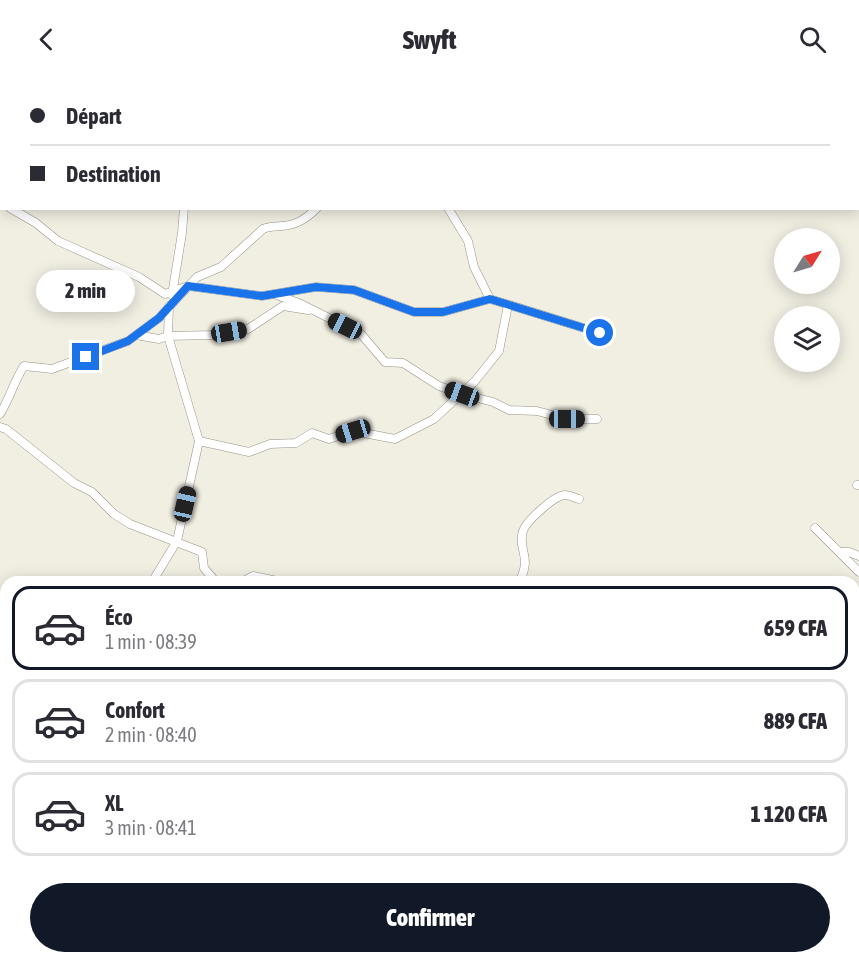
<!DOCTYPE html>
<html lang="fr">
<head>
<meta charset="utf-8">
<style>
  body { margin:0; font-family:"Asap Condensed",sans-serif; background:#f2f2f3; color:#2b2b33; height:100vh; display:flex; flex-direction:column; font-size:22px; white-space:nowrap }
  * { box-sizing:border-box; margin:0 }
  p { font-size:20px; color:#7c7c81 }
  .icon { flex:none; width:33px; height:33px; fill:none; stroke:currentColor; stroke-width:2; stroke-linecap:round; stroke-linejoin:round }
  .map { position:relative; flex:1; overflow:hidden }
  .sheet { position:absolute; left:0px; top:498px; width:860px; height:388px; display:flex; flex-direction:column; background:#fff; border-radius:18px 18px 0 0; box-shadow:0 3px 15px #0003 }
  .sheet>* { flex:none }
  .banner { position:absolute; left:0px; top:0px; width:860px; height:132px; box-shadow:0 3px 15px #0003; display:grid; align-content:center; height:132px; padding:0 30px; background:#fff }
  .needle { width:39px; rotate:53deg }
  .controls { position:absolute; left:774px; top:150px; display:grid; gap:12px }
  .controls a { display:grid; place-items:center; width:66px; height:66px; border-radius:50%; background:#fff; box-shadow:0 3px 15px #0003; font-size:30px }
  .end { position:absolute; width:27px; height:27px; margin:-14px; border:8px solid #1a73e8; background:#fff; box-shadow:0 0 0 3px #fff }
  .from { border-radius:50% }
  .bubble { position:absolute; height:42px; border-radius:21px; background:#fff; box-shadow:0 3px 15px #0003; font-size:20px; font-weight:800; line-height:42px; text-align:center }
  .car { position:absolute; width:18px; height:36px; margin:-18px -9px; border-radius:8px; box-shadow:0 0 4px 2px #0007; background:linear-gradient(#222 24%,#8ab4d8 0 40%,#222 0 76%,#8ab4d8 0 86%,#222 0) }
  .banner b { display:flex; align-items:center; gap:21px; height:57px; font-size:22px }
  .banner b+b { border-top:2px solid #e1e1e2 }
  .banner i { width:15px; height:15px; background:#2b2b33 }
  ul { padding:10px 0 0; list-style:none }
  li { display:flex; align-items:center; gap:18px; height:84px; margin:0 12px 9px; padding:0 18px; border:3px solid #e1e1e2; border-radius:18px }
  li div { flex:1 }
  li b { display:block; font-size:22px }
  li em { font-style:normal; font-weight:800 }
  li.on { border-color:#111827 }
  li>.icon { width:54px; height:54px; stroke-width:1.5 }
  .button { display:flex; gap:12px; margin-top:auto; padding:12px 30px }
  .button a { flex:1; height:69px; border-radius:36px; background:#111827; color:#fff; font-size:24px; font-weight:800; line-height:69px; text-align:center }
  header { display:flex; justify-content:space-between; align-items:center; height:78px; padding:0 30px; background:#fff; font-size:27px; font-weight:800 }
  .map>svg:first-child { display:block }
</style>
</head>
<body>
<header><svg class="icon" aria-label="back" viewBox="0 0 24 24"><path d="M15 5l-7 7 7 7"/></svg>Swyft<svg class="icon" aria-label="search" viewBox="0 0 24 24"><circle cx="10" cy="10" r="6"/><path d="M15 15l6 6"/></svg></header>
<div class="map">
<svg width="859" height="886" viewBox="0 0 859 886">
  <rect width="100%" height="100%" fill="#f1eee2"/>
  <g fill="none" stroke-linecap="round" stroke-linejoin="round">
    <defs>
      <g id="minor">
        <polyline points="179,0 179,2"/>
        <polyline points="518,0 519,2"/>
        <polyline points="447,2 448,0"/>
        <polyline points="0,124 2,126"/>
        <polyline points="10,130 36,145 58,163 139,199 165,216 188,208 262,218 316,209 354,212 414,234 443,234 490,221 600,255"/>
        <polyline points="448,130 468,163 474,189 490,221"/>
        <polyline points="172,217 182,155 184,130"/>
        <polyline points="277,217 301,226 361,256 385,284 403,285 439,308 462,316 493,324 509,332 537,333 567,341 597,341"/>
        <polyline points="136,257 159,261 168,258 211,257 248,251 283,228 308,232"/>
        <path d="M0,336C10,320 14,303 24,288L52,291L128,263L159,240L197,199L221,189L263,151C270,148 275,149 282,148C297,147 307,140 317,130"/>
        <polyline points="0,349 6,351 74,405 92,414 114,436 130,446 202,474 204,490 216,504"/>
        <polyline points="199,363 249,374 270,366 296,365 312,355 329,361 353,353 395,361 434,341 475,303 499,273 508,227"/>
        <polyline points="857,407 859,407"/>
        <polyline points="815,450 859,494"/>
        <polyline points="840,474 849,474 859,478"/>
        <polyline points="152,504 177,463 199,363 168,258 169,228"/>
        <polyline points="242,504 253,498 282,504"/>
        <path d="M519,504C533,479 517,471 523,453C526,443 555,417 565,417C570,417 575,420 579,421"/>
        <polyline points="854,631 859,630"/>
        <polyline points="0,651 6,648"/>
        <polyline points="854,784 859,788"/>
        <polyline points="255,880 289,886"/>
        <polyline points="506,880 507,886"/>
        <polyline points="619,880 642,886"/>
        <polyline points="241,886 246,880"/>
        <polyline points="420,886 428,880"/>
        <polyline points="523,886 526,880"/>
      </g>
    </defs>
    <use href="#minor" stroke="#969388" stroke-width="9"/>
    <use href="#minor" stroke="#fff" stroke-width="8"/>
  </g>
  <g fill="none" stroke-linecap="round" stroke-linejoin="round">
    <polyline stroke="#1a73e8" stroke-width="8" points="86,279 128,263 159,240 188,208 262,218 316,209 354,212 414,234 443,234 490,221 600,255"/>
  </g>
</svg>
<div class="controls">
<a><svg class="needle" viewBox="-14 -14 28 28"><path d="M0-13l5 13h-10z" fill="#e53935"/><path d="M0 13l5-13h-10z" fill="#7c7c81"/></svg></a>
<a><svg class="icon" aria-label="layers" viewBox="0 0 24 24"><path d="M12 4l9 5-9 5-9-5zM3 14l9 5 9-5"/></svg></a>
</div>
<i class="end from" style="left:600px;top:255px"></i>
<i class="end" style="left:86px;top:279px"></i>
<div class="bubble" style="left:36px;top:192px;width:99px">2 min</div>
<i class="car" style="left:345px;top:248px;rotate:296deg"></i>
<i class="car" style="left:229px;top:254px;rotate:81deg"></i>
<i class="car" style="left:462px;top:316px;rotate:290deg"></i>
<i class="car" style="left:567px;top:341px;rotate:90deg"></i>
<i class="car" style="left:353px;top:353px;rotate:253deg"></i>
<i class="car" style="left:185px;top:426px;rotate:13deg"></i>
<div class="banner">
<b><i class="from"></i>Départ</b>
<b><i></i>Destination</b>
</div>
<section class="sheet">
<ul>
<li class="on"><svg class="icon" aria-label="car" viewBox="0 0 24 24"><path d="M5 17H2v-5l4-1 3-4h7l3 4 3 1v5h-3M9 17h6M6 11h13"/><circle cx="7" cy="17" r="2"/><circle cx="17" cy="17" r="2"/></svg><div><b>Éco</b><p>1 min · 08:39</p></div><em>659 CFA</em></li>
<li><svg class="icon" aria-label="car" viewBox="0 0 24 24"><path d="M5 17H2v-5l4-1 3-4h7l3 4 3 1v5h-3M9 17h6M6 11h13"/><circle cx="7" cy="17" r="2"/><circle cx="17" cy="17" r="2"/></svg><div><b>Confort</b><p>2 min · 08:40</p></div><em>889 CFA</em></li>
<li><svg class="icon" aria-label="car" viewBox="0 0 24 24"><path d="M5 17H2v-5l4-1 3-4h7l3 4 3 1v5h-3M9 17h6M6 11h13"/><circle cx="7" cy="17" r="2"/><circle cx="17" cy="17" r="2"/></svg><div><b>XL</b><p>3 min · 08:41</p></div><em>1 120 CFA</em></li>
</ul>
<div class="button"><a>Confirmer</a></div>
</section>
</div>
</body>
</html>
